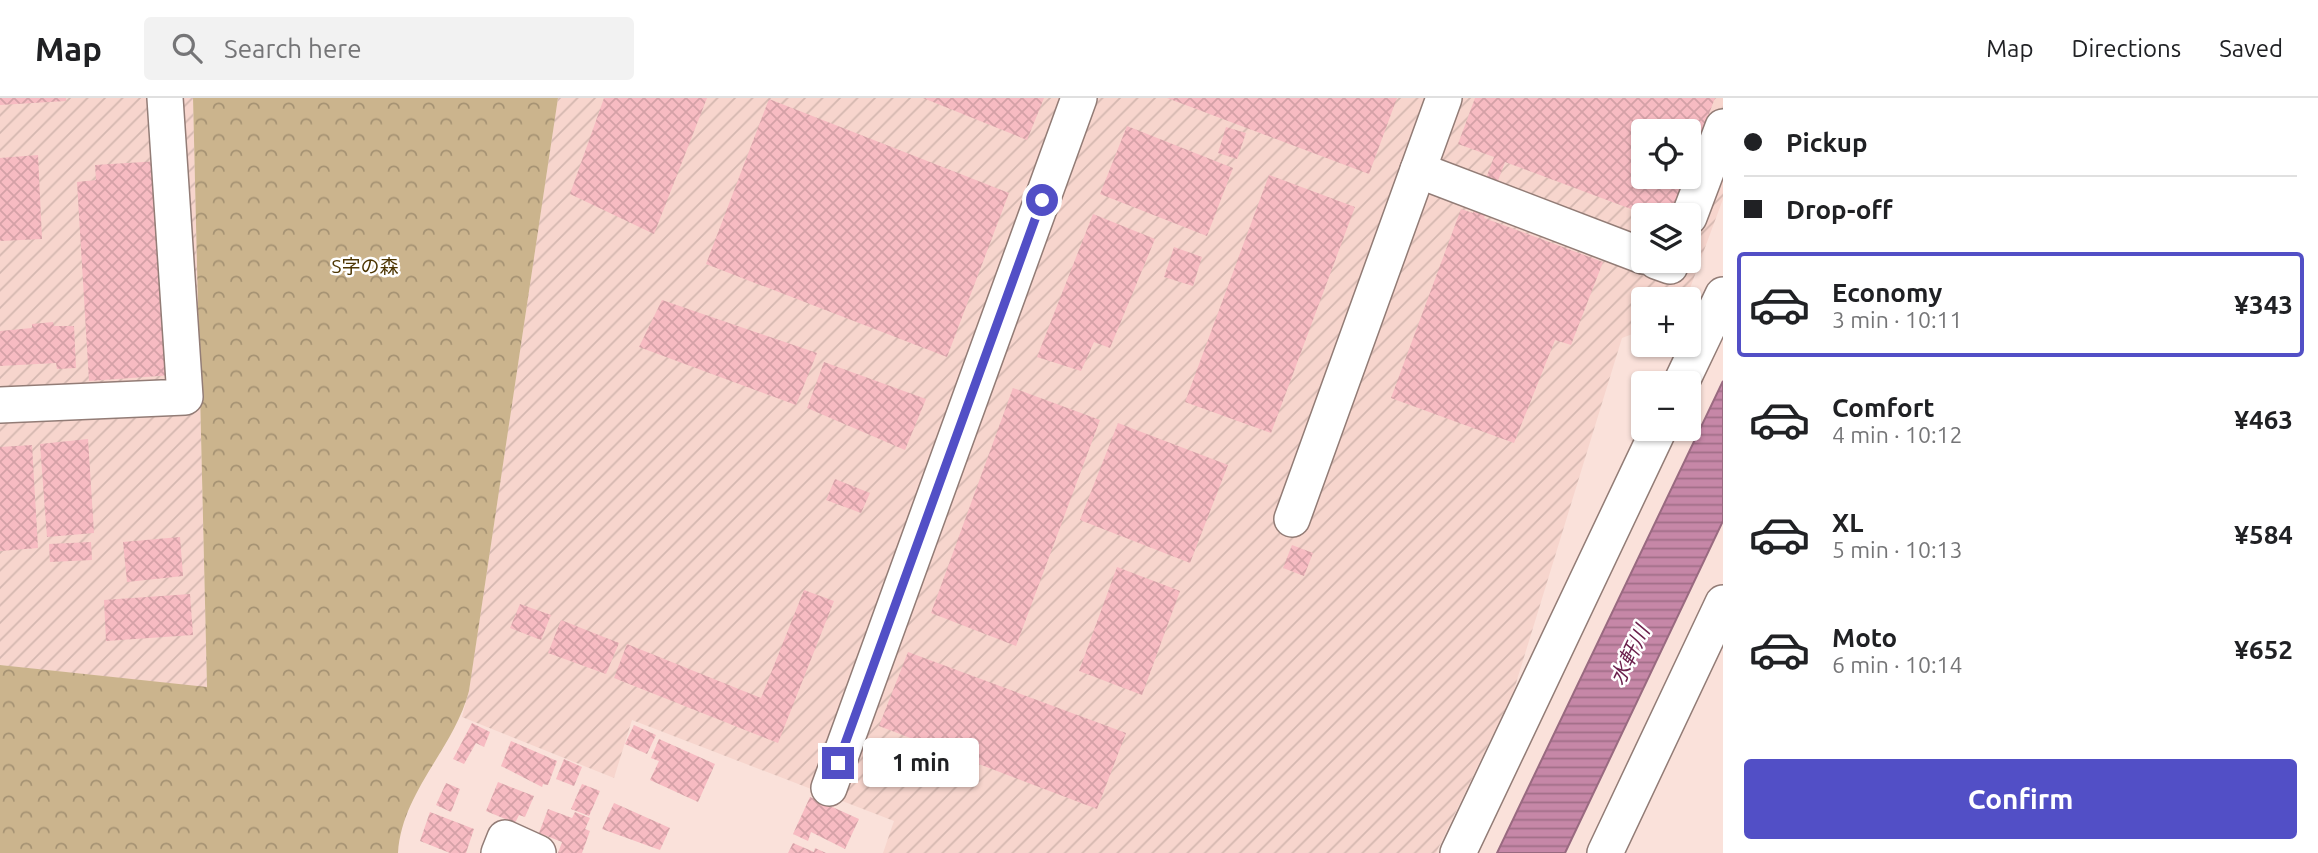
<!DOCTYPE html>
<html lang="en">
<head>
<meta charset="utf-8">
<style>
  body { margin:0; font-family:Ubuntu,"Noto Sans JP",sans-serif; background:#f2f2f2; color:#202124; height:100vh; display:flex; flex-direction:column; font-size:26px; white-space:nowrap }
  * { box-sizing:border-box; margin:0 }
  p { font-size:23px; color:#757577 }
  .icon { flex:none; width:38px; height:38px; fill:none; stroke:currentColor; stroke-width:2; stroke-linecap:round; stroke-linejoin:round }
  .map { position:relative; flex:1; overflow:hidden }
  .sheet { display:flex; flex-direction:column; background:#fff; width:595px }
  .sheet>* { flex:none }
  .hud { display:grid; align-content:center; height:154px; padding:0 21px; background:#fff }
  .controls { position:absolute; left:1631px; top:21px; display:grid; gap:14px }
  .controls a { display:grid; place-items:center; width:70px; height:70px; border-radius:7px; background:#fff; box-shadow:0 2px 5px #0004; font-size:35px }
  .end { position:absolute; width:32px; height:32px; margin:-16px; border:9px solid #524fc6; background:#fff; box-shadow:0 0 0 4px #fff }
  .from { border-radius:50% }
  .bubble { position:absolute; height:49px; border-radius:7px; background:#fff; box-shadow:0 2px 5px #0004; font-size:23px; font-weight:700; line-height:49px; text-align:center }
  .hud b { display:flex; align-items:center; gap:24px; height:66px; font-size:26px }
  .hud b+b { border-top:2px solid #e0e0e0 }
  .hud i { width:18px; height:18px; background:#202124 }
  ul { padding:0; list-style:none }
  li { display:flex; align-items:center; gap:21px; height:105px; margin:0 14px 10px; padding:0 7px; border:4px solid transparent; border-radius:7px }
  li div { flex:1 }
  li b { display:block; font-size:26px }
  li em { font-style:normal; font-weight:700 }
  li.on { border-color:#524fc6 }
  li>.icon { width:63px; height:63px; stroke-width:1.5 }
  .button { display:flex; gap:14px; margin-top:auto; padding:14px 21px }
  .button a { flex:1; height:80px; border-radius:7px; background:#524fc6; color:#fff; font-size:28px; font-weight:700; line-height:80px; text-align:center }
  header { display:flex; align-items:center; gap:42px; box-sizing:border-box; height:98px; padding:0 35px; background:#fff; border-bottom:2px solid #e0e0e0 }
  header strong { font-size:33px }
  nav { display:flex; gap:38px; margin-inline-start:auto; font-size:24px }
  .search { width:490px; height:63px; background:#f2f2f2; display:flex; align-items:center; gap:18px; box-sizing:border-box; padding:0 24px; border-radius:7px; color:#757577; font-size:26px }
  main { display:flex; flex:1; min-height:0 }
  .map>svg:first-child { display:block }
</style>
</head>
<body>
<header>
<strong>Map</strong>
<div class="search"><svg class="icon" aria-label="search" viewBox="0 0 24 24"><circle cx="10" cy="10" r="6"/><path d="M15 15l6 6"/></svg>Search here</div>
<nav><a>Map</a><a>Directions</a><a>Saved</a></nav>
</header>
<main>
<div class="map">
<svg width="1723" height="755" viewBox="0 0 1723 755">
  <defs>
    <pattern id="industrial-furrows" width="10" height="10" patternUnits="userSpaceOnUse" patternTransform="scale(1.75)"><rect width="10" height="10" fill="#f7d5cd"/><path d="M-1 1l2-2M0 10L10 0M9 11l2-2" fill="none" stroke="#d4b7b0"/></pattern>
    <pattern id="forest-crowns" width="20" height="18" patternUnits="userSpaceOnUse" patternTransform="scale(1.75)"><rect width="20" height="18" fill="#cbb48d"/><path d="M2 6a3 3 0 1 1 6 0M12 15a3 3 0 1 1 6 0" fill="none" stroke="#a59273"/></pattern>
    <pattern id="water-rules" width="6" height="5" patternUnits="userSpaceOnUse" patternTransform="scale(1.75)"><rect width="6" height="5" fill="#c687a7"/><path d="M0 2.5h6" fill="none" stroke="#a16e88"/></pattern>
    <pattern id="building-cross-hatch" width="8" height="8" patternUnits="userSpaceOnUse" patternTransform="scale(1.75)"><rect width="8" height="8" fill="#f7bbc2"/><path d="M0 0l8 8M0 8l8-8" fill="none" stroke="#d4a1a7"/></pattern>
  </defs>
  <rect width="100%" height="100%" fill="#fae1da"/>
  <g fill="url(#industrial-furrows)" fill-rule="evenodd">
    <polygon points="0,0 193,0 207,590 0,567"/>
    <path d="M558,0H1723V101L1686,201H1643V232L1622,240L1513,595L1436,755H883L894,723L632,622L614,680L462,619L469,592ZM1643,33H1689V79H1643ZM1643,117H1689V163H1643Z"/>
  </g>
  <path fill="url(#forest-crowns)" d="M193,0H558L469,593C454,651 402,693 398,755H0V567L207,589Z"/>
  <polygon fill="url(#water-rules)" stroke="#996a80" stroke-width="2" points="1723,283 1723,423 1565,755 1497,755"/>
  <g fill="url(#building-cross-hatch)">
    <polygon points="0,0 66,0 66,3 0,7"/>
    <polygon points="604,0 707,0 654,136 570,96"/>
    <polygon points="923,0 1044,0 1027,42"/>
    <polygon points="1167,0 1397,0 1369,76"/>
    <polygon points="1475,0 1715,0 1689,68 1689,33 1643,33 1643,79 1685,79 1670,117 1647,117 1505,64 1484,120 1603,164 1571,247 1555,242 1514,345 1391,300 1461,111 1473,115 1494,59 1458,46"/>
    <polygon points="769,1 1009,95 947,259 706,166"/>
    <polygon points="1127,28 1233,70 1207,138 1100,96"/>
    <polygon points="1226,29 1246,35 1237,61 1218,55"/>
    <polygon points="38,57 42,141 0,143 0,60"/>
    <polygon points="160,63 173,277 89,283 77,84 96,82 95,67"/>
    <polygon points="1269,77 1355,109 1271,335 1185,304"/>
    <polygon points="1093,116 1155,141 1110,250 1094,244 1081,273 1037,259"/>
    <polygon points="1174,149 1202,159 1193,188 1164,179"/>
    <polygon points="662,202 817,255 796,307 639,249"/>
    <polygon points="53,224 54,228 74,228 76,270 57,271 56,265 0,268 0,233 32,230 32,226"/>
    <polygon points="824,264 926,301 905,352 807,310"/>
    <polygon points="1013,290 1100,322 1016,548 931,515"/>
    <polygon points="1118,325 1228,367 1190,465 1080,422"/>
    <polygon points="88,341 94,435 47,439 40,346"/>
    <polygon points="32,347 38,450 0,453 0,349"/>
    <polygon points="835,381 870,395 861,415 826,402"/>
    <polygon points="180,439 183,478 127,484 123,444"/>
    <polygon points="91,444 92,462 50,464 49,446"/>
    <polygon points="1292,447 1313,455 1304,478 1283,470"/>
    <polygon points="1117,469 1180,493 1142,597 1079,573"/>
    <polygon points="804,492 834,503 778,645 614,580 627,546 761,600"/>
    <polygon points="190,496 193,537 106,543 104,502"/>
    <polygon points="520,506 551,517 541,542 510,530"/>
    <polygon points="561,522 619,545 606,576 548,555"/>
    <polygon points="908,554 1126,635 1097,711 879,628"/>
    <polygon points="472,625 490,634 484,649 476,645 464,666 453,661"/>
    <polygon points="634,627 656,637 647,656 625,646"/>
    <polygon points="659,641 715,666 698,704 650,682 659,663 651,660"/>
    <polygon points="511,643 557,663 548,687 543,686 542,689 501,668"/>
    <polygon points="564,661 582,669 574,688 556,681"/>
    <polygon points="498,684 534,698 525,719 519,717 515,725 486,713"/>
    <polygon points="446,685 460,691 451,714 436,707"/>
    <polygon points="582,686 600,693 589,718 571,711"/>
    <polygon points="810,699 859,721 845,751 811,734 808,743 793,736"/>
    <polygon points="614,705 670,730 660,752 602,731"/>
    <polygon points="548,711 572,720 575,714 590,720 585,731 590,733 582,755 558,755 562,744 539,735"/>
    <polygon points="430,714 474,731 466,755 450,755 420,743"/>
    <polygon points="793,745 814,754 815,750 826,755 788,755"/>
  </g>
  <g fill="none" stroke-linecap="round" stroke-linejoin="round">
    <defs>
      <g id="minor">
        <polyline points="1418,72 1643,158"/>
        <polyline points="1689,119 1723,29"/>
        <polyline points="1656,163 1670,168 1672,163"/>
        <polyline points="1681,285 1723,197"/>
        <polyline points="0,307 185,299 165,0"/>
        <polyline points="1292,421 1444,0"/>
        <polyline points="829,690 1079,0"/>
        <polyline points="499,755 505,740 538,755"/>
        <polyline points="1458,755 1659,331"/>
        <polyline points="1605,755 1723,505"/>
      </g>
    </defs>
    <use href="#minor" stroke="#927c76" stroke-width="38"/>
    <use href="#minor" stroke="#fff" stroke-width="35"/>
  </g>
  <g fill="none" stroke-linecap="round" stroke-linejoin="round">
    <polyline stroke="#524fc6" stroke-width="9" points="838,665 1042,102"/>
  </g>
  <g text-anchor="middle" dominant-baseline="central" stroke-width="5" stroke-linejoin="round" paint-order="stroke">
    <g font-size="19" fill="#4d3603" stroke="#fff">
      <text x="365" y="168">S字の森</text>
    </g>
    <g font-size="21" font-style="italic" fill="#6c214d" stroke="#fff">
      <text transform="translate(1629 557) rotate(-64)">水軒川</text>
    </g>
  </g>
</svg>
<div class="controls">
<a><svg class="icon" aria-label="locate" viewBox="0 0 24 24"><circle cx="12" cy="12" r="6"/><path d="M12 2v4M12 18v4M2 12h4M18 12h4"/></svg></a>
<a><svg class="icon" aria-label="layers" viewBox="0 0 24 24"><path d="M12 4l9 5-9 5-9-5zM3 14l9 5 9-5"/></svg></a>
<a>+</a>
<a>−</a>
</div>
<i class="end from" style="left:1042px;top:102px"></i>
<i class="end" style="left:838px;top:665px"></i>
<div class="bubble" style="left:863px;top:640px;width:116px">1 min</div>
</div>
<section class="sheet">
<div class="hud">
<b><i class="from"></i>Pickup</b>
<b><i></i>Drop-off</b>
</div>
<ul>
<li class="on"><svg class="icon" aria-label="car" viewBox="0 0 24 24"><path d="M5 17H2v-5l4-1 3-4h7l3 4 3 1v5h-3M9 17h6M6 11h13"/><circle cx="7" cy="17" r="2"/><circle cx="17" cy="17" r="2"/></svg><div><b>Economy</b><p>3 min · 10:11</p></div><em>¥343</em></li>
<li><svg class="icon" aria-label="car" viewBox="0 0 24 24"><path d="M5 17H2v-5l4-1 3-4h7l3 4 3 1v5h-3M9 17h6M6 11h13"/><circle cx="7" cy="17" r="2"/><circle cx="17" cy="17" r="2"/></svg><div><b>Comfort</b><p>4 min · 10:12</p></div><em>¥463</em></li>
<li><svg class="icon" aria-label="car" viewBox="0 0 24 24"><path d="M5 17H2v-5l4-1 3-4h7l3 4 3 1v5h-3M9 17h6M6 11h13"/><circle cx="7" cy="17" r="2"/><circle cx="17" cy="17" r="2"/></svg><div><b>XL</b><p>5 min · 10:13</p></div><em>¥584</em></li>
<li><svg class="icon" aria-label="car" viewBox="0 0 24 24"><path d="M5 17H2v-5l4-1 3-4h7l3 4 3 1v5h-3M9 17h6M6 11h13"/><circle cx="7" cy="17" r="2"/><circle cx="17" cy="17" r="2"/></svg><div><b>Moto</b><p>6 min · 10:14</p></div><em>¥652</em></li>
</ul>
<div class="button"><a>Confirm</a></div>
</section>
</main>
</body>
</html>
